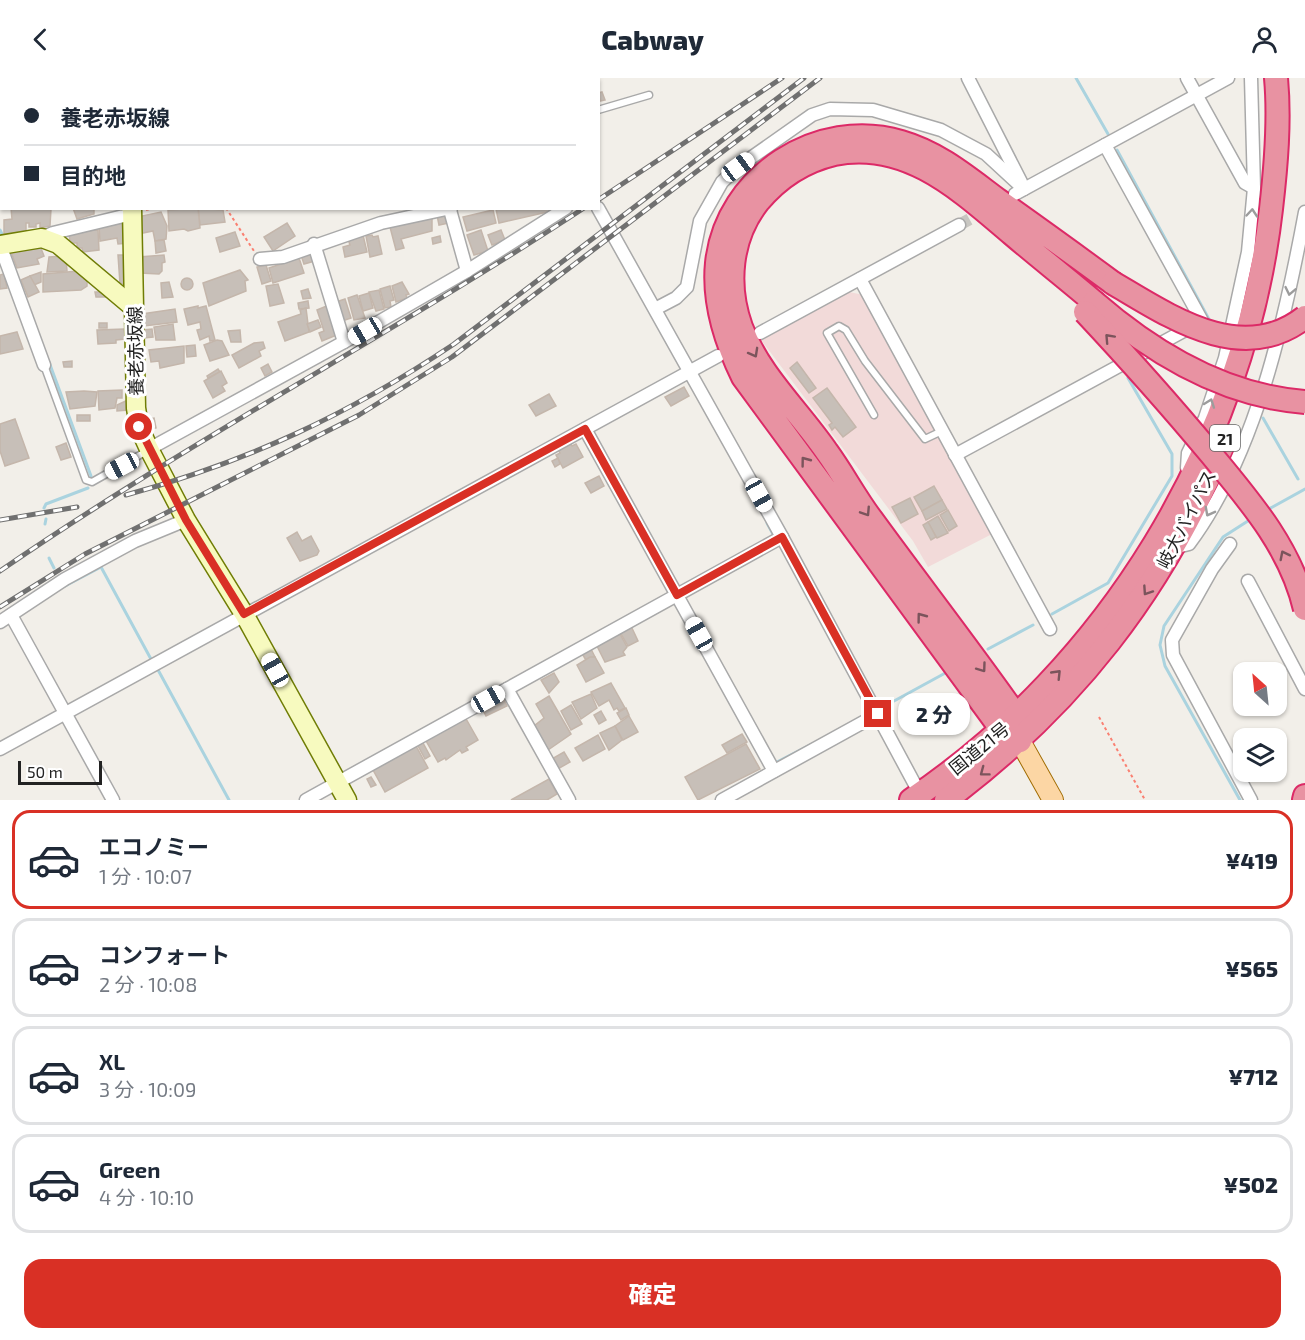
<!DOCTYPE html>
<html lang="ja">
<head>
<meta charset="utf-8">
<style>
  body { margin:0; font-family:"Exo 2","Noto Sans JP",sans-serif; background:#f2f2f3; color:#1f2937; height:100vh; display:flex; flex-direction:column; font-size:22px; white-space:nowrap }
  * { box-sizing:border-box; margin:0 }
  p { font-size:20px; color:#747a83 }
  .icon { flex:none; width:33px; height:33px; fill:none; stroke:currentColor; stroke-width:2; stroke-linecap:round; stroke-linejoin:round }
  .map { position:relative; height:722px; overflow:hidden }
  .side { display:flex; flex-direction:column; background:#fff; flex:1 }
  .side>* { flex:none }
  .guide { position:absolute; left:0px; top:0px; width:600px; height:132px; box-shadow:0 2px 4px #0004; display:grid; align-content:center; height:132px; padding:0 24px; background:#fff }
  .needle { width:39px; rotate:333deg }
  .fabs { position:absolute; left:1233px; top:584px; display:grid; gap:12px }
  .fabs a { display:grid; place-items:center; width:54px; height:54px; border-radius:12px; background:#fff; box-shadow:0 2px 4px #0004; font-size:30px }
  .scale { position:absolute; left:18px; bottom:15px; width:84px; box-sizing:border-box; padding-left:6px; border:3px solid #222; border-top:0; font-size:16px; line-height:21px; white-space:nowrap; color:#222; -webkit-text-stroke:4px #fff; paint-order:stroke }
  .end { position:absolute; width:27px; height:27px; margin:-14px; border:8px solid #d93025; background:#fff; box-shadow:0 0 0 3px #fff }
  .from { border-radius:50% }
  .bubble { position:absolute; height:42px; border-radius:18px; background:#fff; box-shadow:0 2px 4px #0004; font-size:20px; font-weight:800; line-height:42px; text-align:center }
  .car { position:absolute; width:18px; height:36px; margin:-18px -9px; border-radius:8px; box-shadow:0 0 4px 2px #0007; background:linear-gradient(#fff 24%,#345 0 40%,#fff 0 76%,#345 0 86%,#fff 0) }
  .guide b { display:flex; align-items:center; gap:21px; height:57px; font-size:22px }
  .guide b+b { border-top:2px solid #e0e1e3 }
  .guide i { width:15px; height:15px; background:#1f2937 }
  ul { padding:10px 0 0; list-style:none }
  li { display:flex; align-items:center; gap:18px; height:99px; margin:0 12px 9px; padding:0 12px; border:3px solid #e0e1e3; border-radius:18px }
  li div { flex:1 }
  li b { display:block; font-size:22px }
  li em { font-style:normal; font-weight:800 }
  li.current { border-color:#d93025 }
  li>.icon { width:54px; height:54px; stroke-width:1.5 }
  .action { display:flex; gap:12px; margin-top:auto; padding:12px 24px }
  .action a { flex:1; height:69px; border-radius:18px; background:#d93025; color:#fff; font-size:24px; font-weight:800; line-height:69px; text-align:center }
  header { display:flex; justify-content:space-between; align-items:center; height:78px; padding:0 24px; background:#fff; font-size:27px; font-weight:800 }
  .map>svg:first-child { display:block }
</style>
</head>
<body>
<header><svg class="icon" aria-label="back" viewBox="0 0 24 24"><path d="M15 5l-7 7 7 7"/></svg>Cabway<svg class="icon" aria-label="person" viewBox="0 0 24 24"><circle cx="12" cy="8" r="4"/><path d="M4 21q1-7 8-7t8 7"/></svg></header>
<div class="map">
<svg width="1305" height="722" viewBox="0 0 1305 722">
  <rect width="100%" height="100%" fill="#f2efe9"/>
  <polygon fill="#f2dad9" points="849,214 864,217 992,456 928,489 913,463 761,262"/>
  <polygon fill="#d0d0d0" points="310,0 495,0 495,1 311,2"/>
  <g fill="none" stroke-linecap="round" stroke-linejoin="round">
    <g stroke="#aad3df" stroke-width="3">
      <polyline points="1076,0 1108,56"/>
      <polyline points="1117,72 1211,245"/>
      <polyline points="0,152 2,156"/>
      <polyline points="49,284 91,398"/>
      <polyline points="1263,340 1298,401"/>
      <polyline points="44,430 46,426 88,410"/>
      <polyline points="1267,432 1305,411"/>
      <polyline points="767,445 774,458"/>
      <polyline points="45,446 46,441"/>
      <polyline points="49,480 54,490"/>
      <polyline points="65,508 101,489 152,583"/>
      <polyline points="1052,536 1108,505 1172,398 1172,376 1128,300"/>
      <polyline points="988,571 1033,547"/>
      <polyline points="157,590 229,722"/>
      <polyline points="883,629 949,593"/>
      <polyline points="775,685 812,666"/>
      <polyline points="1240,722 1165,588 1160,567 1164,548 1223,459 1251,441"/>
    </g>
  </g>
  <g fill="#c7bfb8" stroke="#c4b6ab" stroke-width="1.5">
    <polygon points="396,0 427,0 423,2"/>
    <polygon points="533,0 560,0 560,2 534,2"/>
    <polygon points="602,14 605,22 600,23 598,15"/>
    <polygon points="11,130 51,131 50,148 40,150 40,145 36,146 36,149 29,149 29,145 26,145 26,154 4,158 4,142 12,141"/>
    <polygon points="73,130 94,130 94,136 77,141"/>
    <polygon points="198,130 223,132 225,144 200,147"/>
    <polygon points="198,130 200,150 188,153 184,151 169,153 168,132"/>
    <polygon points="551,130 552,133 499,145 496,131"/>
    <polygon points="493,132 496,145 467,153 463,139"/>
    <polygon points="161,134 167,148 166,161 155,163 153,153 138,156 137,139"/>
    <polygon points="447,135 449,145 439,147 437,137"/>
    <polygon points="432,137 432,153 401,161 404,170 396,172 390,149"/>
    <polygon points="127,144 129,165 118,166 117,160 100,163 99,148"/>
    <polygon points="287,145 295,158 273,173 264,159"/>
    <polygon points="98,152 99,172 83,174 82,170 77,170 77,165 70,165 69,154"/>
    <polygon points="481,152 488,173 474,177 467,157"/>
    <polygon points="501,152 505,162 492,167 488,157"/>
    <polygon points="235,154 240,168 220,174 216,160"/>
    <polygon points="363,157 367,174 345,179 343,169 350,167 348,161"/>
    <polygon points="372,157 373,159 378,158 382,176 370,179 366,158"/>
    <polygon points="440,158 441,164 433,166 432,160"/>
    <polygon points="164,162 166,173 156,175 155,163"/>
    <polygon points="40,168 44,178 37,181 39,186 17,190 11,174"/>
    <polygon points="312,174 315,183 304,186 301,177"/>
    <polygon points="118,177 129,177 130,205 120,206"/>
    <polygon points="164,177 165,184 162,185 162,193 159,196 140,195 139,179"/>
    <polygon points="63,178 66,181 67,193 47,194 49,179"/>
    <polygon points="299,180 304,195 273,205 269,190"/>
    <polygon points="266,187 271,203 262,206 257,189"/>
    <polygon points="240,192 248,202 245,203 246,213 209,228 203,205"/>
    <polygon points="79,193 83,195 84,201 87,201 87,208 81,212 43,214 43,196"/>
    <polygon points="41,194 41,204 34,207 30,198"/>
    <polygon points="4,196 7,210 0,211 0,197"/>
    <polygon points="30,198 39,214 28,219 21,202"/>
    <circle cx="187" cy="206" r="6"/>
    <polygon points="169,204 173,219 162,220 161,205"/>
    <polygon points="402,204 409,216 406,217 407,220 396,224 392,208"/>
    <polygon points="278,206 284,225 270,228 266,208"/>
    <polygon points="390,208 394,222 390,223 391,229 385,230 380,211"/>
    <polygon points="308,211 311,220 303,221 301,213"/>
    <polygon points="379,212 384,231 376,233 369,214"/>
    <polygon points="95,214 106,214 106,219 96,219"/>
    <polygon points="369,215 373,230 363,233 359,218"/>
    <polygon points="357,217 365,240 354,242 348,220"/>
    <polygon points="345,221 351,240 342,243 336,224"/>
    <polygon points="308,223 309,230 299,231 298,225"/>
    <polygon points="329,227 339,256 322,263 319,255 324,253 317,232"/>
    <polygon points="198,228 198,230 206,228 215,262 210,263 209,258 200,262 197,252 201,251 200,244 188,247 184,231"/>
    <polygon points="306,230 309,254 285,263 278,244 301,236 300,232"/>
    <polygon points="175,231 177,244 144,248 142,236"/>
    <polygon points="318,242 321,249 310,254 307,246"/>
    <rect x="99" y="245" width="8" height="5"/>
    <polygon points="173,246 175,262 156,262 154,249"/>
    <polygon points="124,251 125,261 116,262 116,265 98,266 97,252"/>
    <polygon points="152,251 153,259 144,260 143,252"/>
    <polygon points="240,252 241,264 231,264 228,253"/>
    <polygon points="17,254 23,271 0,276 0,258"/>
    <polygon points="217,262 222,263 229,277 210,283 204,267"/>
    <polygon points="263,264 265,270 259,273 261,278 239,290 232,277 254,265"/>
    <polygon points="195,267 196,278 187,279 186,268"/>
    <polygon points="184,268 184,285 160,290 159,283 151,284 149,272"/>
    <polygon points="72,283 72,289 64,289 63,284"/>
    <polygon points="797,284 816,310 809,315 790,290"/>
    <polygon points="268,286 272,294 265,298 261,290"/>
    <polygon points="218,291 220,294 208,300 207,298"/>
    <polygon points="221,293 227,305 222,308 225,313 213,320 204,303"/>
    <polygon points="684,309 689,318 671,328 665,319"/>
    <polygon points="827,310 856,349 843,359 835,349 832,352 829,347 832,345 813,320"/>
    <polygon points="122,312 122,320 117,320 115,330 99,332 98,313"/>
    <polygon points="84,313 97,314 95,328 70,331 66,314"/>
    <polygon points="549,316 556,328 536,338 529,327"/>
    <polygon points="128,322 128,332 117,333 117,327"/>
    <rect x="77" y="337" width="13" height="6"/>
    <polygon points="154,340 156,350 150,351 148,341"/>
    <polygon points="15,341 29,380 5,388 0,373 0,346"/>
    <polygon points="569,364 572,368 576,366 583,379 563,390 556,377 560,375 558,371"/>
    <polygon points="66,365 71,379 61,382 56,369"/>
    <polygon points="558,380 560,386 555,389 552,383"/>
    <polygon points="599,398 604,408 591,415 585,405"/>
    <polygon points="934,408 942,422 922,433 914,419"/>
    <polygon points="910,420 918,436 901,445 892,429"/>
    <polygon points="942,422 947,431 926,442 922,433"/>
    <polygon points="948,432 957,448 949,453 940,437"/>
    <polygon points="938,438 948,455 937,460 928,444"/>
    <polygon points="928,444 936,459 931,462 923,447"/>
    <polygon points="297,454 302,463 311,458 319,473 317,477 300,483 287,460"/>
    <polygon points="631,548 638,563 628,568 620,554"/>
    <polygon points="620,556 627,569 623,574 625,577 605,584 597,568"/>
    <polygon points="590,569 595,579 586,582 581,574"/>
    <polygon points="590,579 595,579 604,595 586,604 577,587"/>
    <polygon points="554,595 559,604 549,615 541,602"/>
    <polygon points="611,605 625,630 619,633 617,630 614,632 609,622 599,628 591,614"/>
    <polygon points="591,616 597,630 581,641 572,624"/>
    <polygon points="549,618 571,656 548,672 534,648 544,640 536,626"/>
    <polygon points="503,620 507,628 486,638 482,630"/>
    <polygon points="571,627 582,646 571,652 561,633"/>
    <polygon points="626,630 629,637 621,642 617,635"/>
    <polygon points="601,633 606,642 599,646 594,637"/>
    <polygon points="629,638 638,654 623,662 615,648"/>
    <polygon points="465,639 478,662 466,669 468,672 462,675 460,672 446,682 445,680 438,684 425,661"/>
    <polygon points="615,648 622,662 609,672 600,655"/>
    <polygon points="742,656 747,664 727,675 722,667"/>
    <polygon points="598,657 605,671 583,683 575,670"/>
    <polygon points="422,663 430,678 425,681 417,666"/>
    <polygon points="415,666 428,690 385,714 372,690"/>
    <polygon points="746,666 760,691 698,722 685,699"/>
    <polygon points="564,674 570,684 556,692 550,682"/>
    <polygon points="371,699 376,707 371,709 367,701"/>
    <polygon points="549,701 557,716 547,722 511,722"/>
  </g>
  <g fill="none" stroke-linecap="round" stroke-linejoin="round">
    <polyline stroke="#c8c6c1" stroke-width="12" stroke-dasharray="12 6" stroke-linecap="butt" points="959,147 986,132"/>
    <defs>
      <g id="lane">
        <polyline points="598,32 649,17"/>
        <polyline points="44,287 86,402 92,404 147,373"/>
        <polyline points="874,337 827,255 839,248 846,252 865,283 925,361 942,353"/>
      </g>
      <g id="street">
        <polyline points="299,0 300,2"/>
        <polyline points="507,0 507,2"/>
        <polyline points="968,0 1021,104"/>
        <polyline points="1187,0 1245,105 1254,110"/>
        <polyline points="1015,116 1228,0"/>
        <polyline points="598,130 782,459 920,716"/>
        <polyline points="450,132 467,193"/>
        <polyline points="42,160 53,155 132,136"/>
        <polyline points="314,166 344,264"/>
        <polyline points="0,167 44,287"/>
        <polyline points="260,181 283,179 381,145 451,130"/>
        <polyline points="860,201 1050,551"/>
        <polyline points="655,231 676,220 687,209 700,143 722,104 738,89 812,37 830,31 873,32 941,52 986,76 1024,111"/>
        <polyline points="760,255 959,147"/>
        <polyline points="585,351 774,693"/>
        <polyline points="149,371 344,264 467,193 566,130"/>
        <polyline points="955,377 1202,243 1105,67"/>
        <polyline points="1192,397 1187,390 1188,375 1205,340 1225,280 1248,174 1254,110 1251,0"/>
        <polyline points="1230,466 1212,491 1172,562 1173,577 1251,722"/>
        <path d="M1173,470L1189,466C1256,376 1285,242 1305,134"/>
        <polyline points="1248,503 1305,611"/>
        <polyline points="11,537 113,722"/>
        <polyline points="0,544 65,501 135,463 186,442"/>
        <polyline points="507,611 569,722"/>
        <polyline points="0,671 718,278"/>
        <polyline points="306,722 782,459"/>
        <polyline points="722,722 878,636"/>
      </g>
      <g id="secondary">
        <polyline points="96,0 96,2"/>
        <polyline points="132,130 136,330 139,349 149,371 186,442 244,536 347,722"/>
        <polyline points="0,167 42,160 58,166 133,229"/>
      </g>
      <polyline id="primary" points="1020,663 1053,722"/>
      <g id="highway">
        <path d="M1094,224C1067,201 1039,179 1012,156C961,113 907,61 834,76C804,83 778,100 758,124C730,160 726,207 741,249C759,297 799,333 827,374C843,396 856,421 872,442C920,508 970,572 1017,639L1020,663L1002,652L743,299C726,264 713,224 717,185C726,98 819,39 901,64C939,75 967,99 998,122C1036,149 1075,177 1113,205"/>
        <path d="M911,722C1108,589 1244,368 1271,131C1276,88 1280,43 1276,0"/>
        <path d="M946,722C1073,627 1162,513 1223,367"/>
        <polyline points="1304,722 1305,718"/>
      </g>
    </defs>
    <use href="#lane" stroke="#a9a9a9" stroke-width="9"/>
    <use href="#street" stroke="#a9a9a9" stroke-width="15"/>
    <use href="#secondary" stroke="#707d05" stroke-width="21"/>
    <use href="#primary" stroke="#a06b00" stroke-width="22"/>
    <use href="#highway" stroke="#dc2a67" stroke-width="26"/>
    <g stroke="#fa8072" stroke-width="2" stroke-dasharray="3 3" stroke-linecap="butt">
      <polyline points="450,0 451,2"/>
      <polyline points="143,2 144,0"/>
      <polyline points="226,130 254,173"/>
      <polyline points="146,132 154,130"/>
      <polyline points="1099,639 1145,722"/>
    </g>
    <use href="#lane" stroke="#fff" stroke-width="6"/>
    <use href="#street" stroke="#fff" stroke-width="12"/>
    <use href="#secondary" stroke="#f7fabf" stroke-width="18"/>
    <use href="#primary" stroke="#fcd6a4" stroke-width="20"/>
    <use href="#highway" stroke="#e892a2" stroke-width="22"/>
    <defs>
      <g id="rail">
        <polyline points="598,122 782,0"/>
        <path d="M126,417C249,383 348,337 454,266L804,0"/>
        <polyline points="0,442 77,429"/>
        <path d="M0,493C189,363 392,256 584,130"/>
        <polyline points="0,529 85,476 359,337 452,279 820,0"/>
      </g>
    </defs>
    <use href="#rail" stroke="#707070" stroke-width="5"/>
    <use href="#rail" stroke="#fff" stroke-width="3" stroke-dasharray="9" stroke-linecap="butt"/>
    <defs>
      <g id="highway-bridge">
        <path d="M1113,205C1169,238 1242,289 1305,239"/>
        <path d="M1094,224C1154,276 1224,318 1305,324"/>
        <path d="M1085,234C1128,280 1170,327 1210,375C1249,422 1291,470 1305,531"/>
      </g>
    </defs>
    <use href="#highway-bridge" stroke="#dc2a67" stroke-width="26" stroke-linecap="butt"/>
    <use href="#highway-bridge" stroke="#e892a2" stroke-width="22"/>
  </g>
  <defs><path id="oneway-chevron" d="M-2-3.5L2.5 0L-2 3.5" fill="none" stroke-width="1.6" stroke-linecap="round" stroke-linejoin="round" transform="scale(1.5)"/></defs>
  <g stroke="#9c9c9c">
    <use href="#oneway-chevron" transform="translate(1252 135) rotate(-85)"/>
    <use href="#oneway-chevron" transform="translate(1290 213) rotate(102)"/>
    <use href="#oneway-chevron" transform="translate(1210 325) rotate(-70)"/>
    <use href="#oneway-chevron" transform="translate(1209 434) rotate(118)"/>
  </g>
  <g stroke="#7b545c">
    <use href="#oneway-chevron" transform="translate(1109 260) rotate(-133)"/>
    <use href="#oneway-chevron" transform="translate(754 275) rotate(61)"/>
    <use href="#oneway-chevron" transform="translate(805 383) rotate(-127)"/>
    <use href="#oneway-chevron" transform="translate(866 434) rotate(57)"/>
    <use href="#oneway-chevron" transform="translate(1284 477) rotate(-117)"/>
    <use href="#oneway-chevron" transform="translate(1147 513) rotate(124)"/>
    <use href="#oneway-chevron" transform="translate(921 539) rotate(-127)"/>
    <use href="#oneway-chevron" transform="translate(982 590) rotate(54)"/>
    <use href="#oneway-chevron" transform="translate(1057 596) rotate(-46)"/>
    <use href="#oneway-chevron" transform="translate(984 694) rotate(143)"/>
  </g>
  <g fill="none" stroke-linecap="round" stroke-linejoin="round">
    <polyline stroke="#d93025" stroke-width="8" points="139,349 186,442 244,536 585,351 677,517 782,459 878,636"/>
  </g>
  <g text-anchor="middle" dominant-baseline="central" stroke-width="6" stroke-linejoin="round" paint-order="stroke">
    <rect fill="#fff" stroke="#646464" stroke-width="1.5" x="1210" y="347" width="30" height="26" rx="4.5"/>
    <g font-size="16" font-weight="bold" fill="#222">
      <text x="1225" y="360">21</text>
    </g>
    <g font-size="18" fill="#222" stroke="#fff">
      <text transform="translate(135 273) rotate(-91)">養老赤坂線</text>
      <text transform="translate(1186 441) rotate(-63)">岐大バイパス</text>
      <text transform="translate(979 670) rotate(-39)">国道21号</text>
    </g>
  </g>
</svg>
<div class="fabs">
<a><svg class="needle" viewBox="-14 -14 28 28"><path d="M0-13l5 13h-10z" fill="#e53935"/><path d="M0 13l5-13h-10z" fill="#747a83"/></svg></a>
<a><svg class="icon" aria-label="layers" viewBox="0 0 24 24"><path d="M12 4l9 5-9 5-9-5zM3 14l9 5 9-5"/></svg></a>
</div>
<div class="scale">50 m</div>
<i class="end from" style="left:139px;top:349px"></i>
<i class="end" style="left:878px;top:636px"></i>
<div class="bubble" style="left:898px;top:615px;width:72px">2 分</div>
<i class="car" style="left:738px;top:89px;rotate:54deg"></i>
<i class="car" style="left:365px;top:253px;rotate:240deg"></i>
<i class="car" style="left:122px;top:388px;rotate:242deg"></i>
<i class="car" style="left:759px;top:417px;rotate:151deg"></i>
<i class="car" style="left:699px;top:556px;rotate:331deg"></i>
<i class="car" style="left:275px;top:592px;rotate:331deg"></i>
<i class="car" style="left:488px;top:621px;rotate:61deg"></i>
<div class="guide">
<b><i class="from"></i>養老赤坂線</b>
<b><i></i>目的地</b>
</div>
</div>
<section class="side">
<ul>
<li class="current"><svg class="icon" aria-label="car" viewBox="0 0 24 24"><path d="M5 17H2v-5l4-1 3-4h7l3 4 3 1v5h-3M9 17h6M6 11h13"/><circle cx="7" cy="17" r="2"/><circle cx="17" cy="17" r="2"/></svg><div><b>エコノミー</b><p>1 分 · 10:07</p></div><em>¥419</em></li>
<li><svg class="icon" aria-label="car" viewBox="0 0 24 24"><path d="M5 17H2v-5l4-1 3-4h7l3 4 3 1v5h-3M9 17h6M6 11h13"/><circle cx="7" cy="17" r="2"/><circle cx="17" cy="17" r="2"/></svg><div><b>コンフォート</b><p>2 分 · 10:08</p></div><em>¥565</em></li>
<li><svg class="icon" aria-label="car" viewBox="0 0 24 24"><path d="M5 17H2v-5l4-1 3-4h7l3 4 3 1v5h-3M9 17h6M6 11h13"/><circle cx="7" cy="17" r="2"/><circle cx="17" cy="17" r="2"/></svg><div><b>XL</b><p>3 分 · 10:09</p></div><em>¥712</em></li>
<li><svg class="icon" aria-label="car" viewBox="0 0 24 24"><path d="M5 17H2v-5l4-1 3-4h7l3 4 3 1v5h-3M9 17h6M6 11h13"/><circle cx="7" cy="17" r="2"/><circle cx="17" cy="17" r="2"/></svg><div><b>Green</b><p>4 分 · 10:10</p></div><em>¥502</em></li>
</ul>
<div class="action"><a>確定</a></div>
</section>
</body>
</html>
